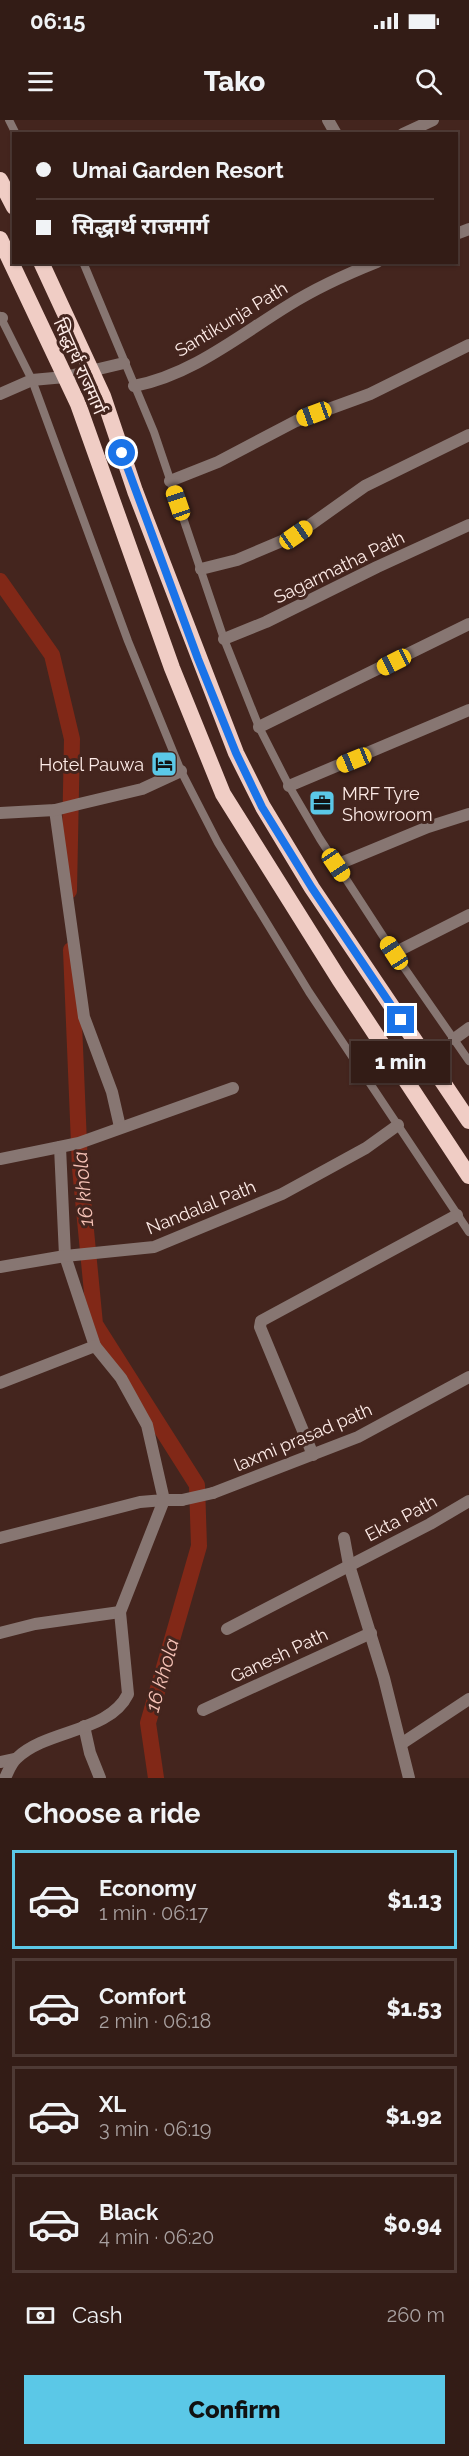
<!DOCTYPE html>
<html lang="en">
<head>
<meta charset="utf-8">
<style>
  body { margin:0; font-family:Raleway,"Noto Sans Devanagari",sans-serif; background:#3b251f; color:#f1f3f6; height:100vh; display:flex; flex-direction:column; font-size:22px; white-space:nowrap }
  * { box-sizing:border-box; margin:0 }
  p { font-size:20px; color:#a9a1a1 }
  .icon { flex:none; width:33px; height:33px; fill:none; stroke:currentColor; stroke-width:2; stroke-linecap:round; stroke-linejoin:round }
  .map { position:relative; height:1658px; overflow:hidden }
  .drawer { display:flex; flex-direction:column; background:#331c16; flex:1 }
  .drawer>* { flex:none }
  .top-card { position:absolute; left:12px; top:12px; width:446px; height:132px; border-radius:0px; box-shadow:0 2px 4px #0004,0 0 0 2px #4e3a35; display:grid; align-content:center; height:132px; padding:0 24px; background:#331c16 }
  .end { position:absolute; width:27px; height:27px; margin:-14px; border:8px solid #1a73e8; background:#fff; box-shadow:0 0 0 3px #fff }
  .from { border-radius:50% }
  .bubble { position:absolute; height:42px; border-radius:0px; background:#331c16; box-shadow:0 2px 4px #0004,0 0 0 2px #4e3a35; font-size:20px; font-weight:800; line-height:42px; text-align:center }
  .car { position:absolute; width:18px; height:36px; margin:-18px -9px; border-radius:8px; box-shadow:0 0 4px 2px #0007; background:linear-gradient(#f5c518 24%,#345 0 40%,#f5c518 0 76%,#345 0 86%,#f5c518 0) }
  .top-card b { display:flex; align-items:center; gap:21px; height:57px; font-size:22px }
  .top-card b+b { border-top:2px solid #4e3a35 }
  .top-card i { width:15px; height:15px; background:#f1f3f6 }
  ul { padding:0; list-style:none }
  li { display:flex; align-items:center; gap:18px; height:99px; margin:0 12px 9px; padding:0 12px; border:3px solid #4e3a35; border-radius:0px }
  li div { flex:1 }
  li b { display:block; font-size:22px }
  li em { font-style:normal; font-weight:800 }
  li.selected { border-color:#5bc8e7 }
  li>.icon { width:54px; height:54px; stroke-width:1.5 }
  h2 { padding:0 24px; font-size:27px; line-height:72px }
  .pay { display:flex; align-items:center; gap:15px; height:66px; padding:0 24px; font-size:22px }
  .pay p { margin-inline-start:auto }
  .button { display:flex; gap:12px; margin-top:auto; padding:12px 24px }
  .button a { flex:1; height:69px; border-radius:0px; background:#5bc8e7; color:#111; font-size:24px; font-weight:800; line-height:69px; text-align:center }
  .status { display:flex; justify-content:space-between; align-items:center; height:42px; padding:0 30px; background:#331c16; direction:ltr }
  .status svg { height:16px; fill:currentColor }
  header { display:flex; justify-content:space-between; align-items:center; height:78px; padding:0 24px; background:#331c16; font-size:27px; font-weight:800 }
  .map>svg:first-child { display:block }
</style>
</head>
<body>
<div class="status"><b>06:15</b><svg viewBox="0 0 49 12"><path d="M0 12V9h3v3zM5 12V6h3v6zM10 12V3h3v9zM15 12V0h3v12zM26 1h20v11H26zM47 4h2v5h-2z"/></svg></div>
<header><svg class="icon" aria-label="menu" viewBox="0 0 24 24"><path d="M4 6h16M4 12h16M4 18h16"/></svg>Tako<svg class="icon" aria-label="search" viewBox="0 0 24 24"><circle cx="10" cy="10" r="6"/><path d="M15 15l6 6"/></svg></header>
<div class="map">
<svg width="469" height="1658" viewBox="0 0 469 1658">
  <rect width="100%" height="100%" fill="#44251e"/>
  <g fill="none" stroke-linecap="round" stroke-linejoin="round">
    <g stroke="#812817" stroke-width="16">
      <polyline points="0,461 52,535 72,619 69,771"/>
      <polyline points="71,830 80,1048 95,1204 197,1365 199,1426 148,1603 156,1658"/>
    </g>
    <g stroke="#877672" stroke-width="8">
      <polyline points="9,0 16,14"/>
      <polyline points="83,142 154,312 224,519 259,607 289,666 320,719 394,833 469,941"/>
      <polyline points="0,196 32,260 128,521 181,651 218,723 309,872 469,1112"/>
    </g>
    <g stroke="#877672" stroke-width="12">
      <polyline points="328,0 336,14"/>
      <polyline points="403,14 433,0"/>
      <polyline points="456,114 469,109"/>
      <polyline points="0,199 2,198"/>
      <path d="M134,266C192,255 240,215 289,185C316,168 347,154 377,142"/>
      <polyline points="0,274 32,260 65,257 124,243"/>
      <polyline points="170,361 218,342 296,301 370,274 469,225"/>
      <polyline points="201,449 237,440 296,415 365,366 469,315"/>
      <polyline points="224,519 266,502 377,447 469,405"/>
      <polyline points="259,607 469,504"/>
      <polyline points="289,666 469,590"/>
      <polyline points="55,690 84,897 112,972 120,1007"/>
      <polyline points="0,693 55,690 79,684 142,669 181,651"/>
      <polyline points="336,745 428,707 469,694"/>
      <polyline points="394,833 469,795"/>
      <polyline points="454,919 469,908"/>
      <polyline points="60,1027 65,1136 95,1226"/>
      <polyline points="0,1039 79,1023 233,968"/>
      <polyline points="0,1147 65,1136 154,1127 282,1074 366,1028 398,1005"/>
      <polyline points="0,1263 95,1226 121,1258 147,1305 164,1380 140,1382 0,1418"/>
      <polyline points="313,1335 260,1207 261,1201 457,1095"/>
      <polyline points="213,1373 358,1317 469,1257"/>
      <polyline points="344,1418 349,1445 384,1558 409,1658"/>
      <polyline points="227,1509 430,1404 469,1381"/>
      <polyline points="0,1513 35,1504 120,1492"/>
      <polyline points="203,1590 371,1513"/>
      <polyline points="84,1606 90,1633 100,1658"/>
      <polyline points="401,1624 469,1579"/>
      <polyline points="0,1642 15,1639"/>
      <path d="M5,1658C8,1652 11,1643 17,1638C47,1609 109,1613 128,1574L120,1492L164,1380H182"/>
    </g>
    <polyline stroke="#877672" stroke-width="12" points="182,1380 213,1373"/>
    <g stroke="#f0cdc5" stroke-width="16">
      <polyline points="0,60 14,87"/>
      <polyline points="0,119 78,284 172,548 223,674 339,859 469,1056"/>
      <polyline points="41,142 103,276 135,371 236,633 263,687 312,768 469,1001"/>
    </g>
  </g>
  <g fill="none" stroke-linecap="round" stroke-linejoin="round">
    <polyline stroke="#1a73e8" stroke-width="8" points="122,333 198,539 236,633 262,687 312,768 401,900"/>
  </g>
  <defs>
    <symbol id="hotel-square" viewBox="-11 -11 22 22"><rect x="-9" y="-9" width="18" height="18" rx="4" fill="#5bc8e7" stroke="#44251e"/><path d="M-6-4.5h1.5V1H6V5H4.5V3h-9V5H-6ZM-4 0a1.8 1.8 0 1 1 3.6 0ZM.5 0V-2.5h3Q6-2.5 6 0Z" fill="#111"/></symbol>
    <symbol id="office-square" viewBox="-11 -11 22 22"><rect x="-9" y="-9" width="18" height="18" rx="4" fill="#5bc8e7" stroke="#44251e"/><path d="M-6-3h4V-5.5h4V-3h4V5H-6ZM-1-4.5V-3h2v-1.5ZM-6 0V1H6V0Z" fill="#111"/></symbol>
  </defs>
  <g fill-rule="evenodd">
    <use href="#hotel-square" x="149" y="629" width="30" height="30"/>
    <use href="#office-square" x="307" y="668" width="30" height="30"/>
  </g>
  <g text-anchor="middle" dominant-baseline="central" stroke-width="6" stroke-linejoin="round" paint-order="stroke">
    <g font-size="18" fill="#fdebe7" stroke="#44251e">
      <text transform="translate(231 199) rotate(-31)">Santikunja Path</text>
      <text transform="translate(80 246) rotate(66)">सिद्धार्थ राजमार्ग</text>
      <text transform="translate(339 447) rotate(-26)">Sagarmatha Path</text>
      <text transform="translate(201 1087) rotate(-22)">Nandalal Path</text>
      <text transform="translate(303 1317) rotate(-23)">laxmi prasad path</text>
      <text transform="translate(401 1398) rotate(-28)">Ekta Path</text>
      <text transform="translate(279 1535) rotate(-25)">Ganesh Path</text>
    </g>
    <g font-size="18" fill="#fdebe7" stroke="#44251e" text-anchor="end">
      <text x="144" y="644">Hotel Pauwa</text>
      <text x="342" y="673" text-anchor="start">MRF Tyre<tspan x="342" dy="21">Showroom</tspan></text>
    </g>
    <g font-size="20" font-style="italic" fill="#f6c2b6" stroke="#44251e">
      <text transform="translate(83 1069) rotate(-95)">16 khola</text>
      <text transform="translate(162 1555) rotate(-74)">16 khola</text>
    </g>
  </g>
</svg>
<i class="end from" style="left:122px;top:333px"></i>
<i class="end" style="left:401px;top:900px"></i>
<div class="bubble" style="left:351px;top:921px;width:99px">1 min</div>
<i class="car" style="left:314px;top:294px;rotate:250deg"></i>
<i class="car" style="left:178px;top:383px;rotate:341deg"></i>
<i class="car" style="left:296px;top:415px;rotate:55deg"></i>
<i class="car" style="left:394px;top:542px;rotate:243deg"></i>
<i class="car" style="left:354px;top:640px;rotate:248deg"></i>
<i class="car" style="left:336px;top:745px;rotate:146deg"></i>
<i class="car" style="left:394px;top:833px;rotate:327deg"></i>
<div class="top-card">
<b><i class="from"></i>Umai Garden Resort</b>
<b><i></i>सिद्धार्थ राजमार्ग</b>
</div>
</div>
<section class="drawer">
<h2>Choose a ride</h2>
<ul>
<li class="selected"><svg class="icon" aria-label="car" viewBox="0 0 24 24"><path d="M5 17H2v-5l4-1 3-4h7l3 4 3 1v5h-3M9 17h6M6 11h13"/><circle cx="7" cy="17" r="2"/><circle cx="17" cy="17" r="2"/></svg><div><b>Economy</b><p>1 min · 06:17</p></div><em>$1.13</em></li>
<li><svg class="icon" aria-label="car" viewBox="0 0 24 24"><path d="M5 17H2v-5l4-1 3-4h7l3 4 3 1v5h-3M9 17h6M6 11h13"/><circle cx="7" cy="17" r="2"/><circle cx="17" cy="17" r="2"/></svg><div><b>Comfort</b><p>2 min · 06:18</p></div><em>$1.53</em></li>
<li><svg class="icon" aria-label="car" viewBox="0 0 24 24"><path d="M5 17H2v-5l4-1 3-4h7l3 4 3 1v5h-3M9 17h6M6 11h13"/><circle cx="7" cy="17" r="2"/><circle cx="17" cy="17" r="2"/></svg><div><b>XL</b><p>3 min · 06:19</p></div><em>$1.92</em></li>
<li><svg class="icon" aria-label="car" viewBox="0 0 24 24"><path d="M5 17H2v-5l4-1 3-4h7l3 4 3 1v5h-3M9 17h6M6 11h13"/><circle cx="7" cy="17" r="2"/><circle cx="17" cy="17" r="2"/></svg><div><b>Black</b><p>4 min · 06:20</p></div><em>$0.94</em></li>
</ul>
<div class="pay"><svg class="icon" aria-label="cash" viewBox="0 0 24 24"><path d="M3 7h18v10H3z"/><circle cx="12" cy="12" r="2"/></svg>Cash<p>260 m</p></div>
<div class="button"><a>Confirm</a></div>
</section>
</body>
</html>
